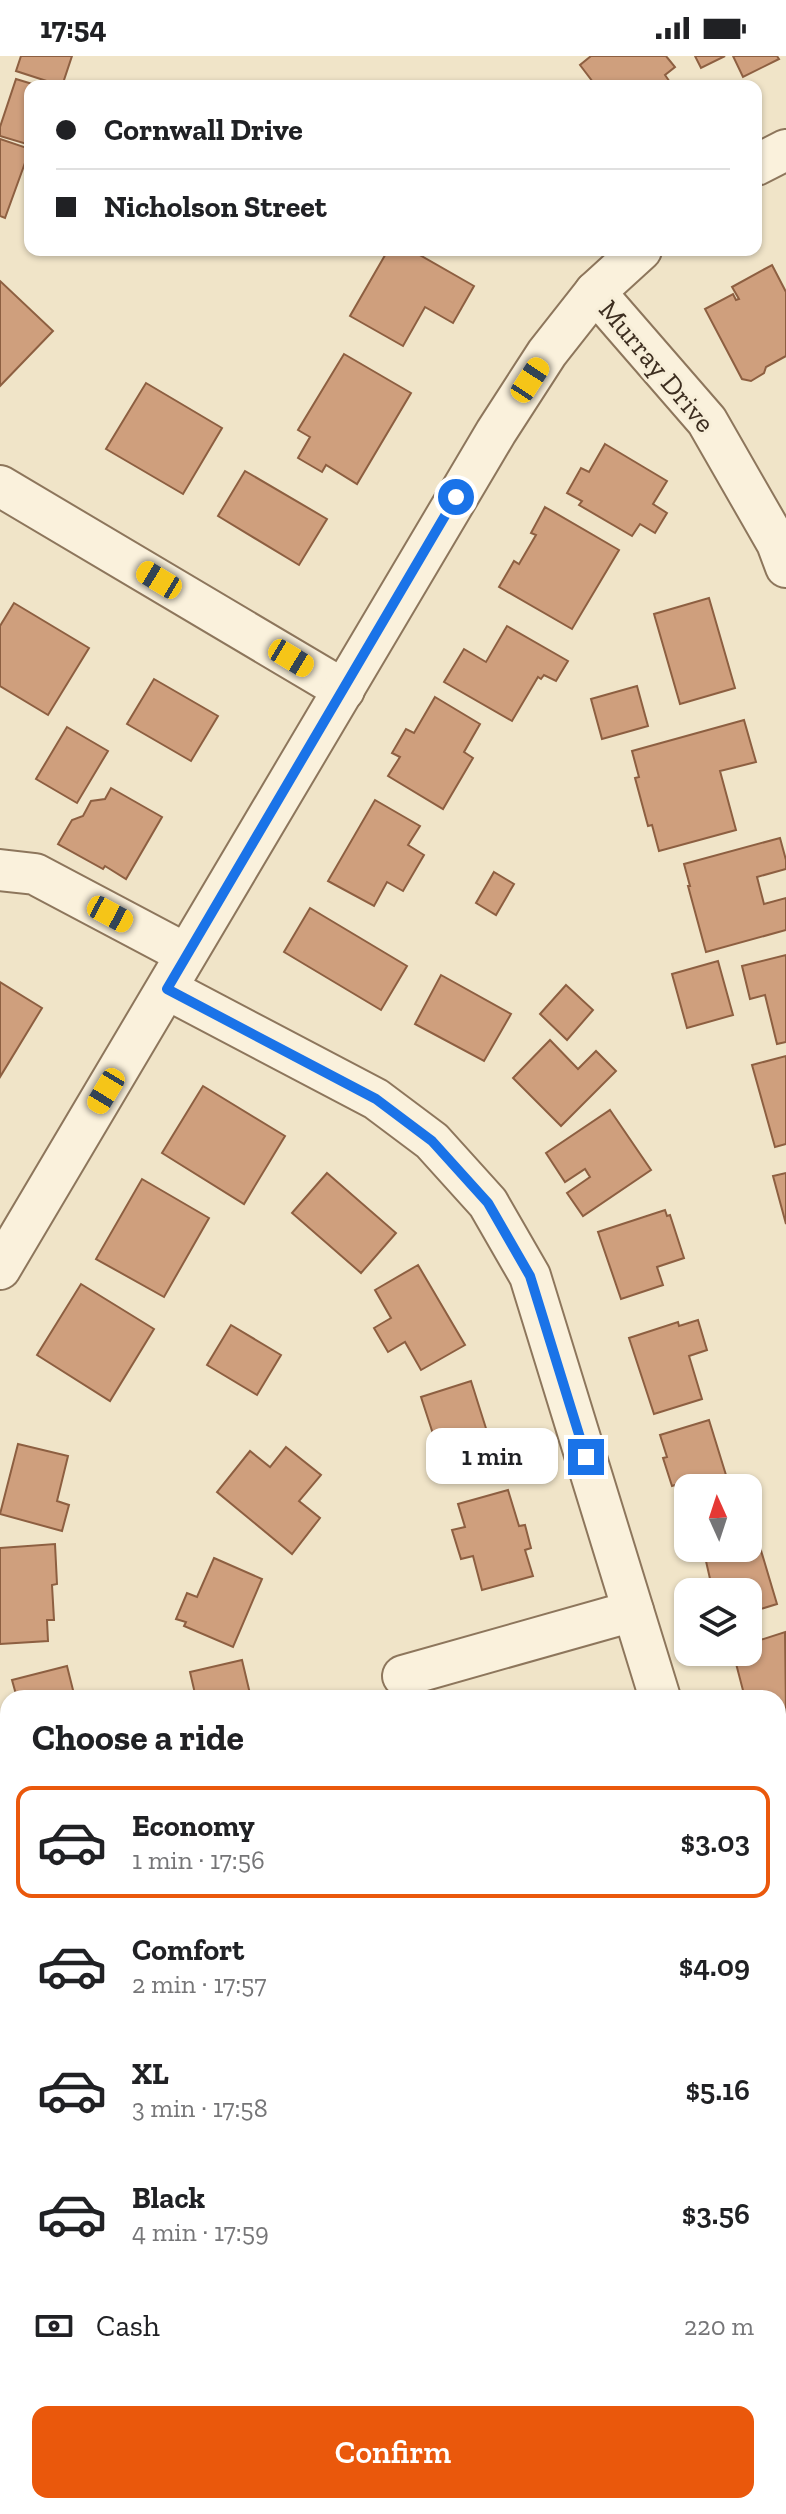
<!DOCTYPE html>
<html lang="en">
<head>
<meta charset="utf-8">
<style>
  body { margin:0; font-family:"Zilla Slab",serif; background:#f6f6f6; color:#202124; height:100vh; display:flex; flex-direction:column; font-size:30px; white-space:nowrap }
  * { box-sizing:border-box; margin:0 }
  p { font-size:26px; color:#757577 }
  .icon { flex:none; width:44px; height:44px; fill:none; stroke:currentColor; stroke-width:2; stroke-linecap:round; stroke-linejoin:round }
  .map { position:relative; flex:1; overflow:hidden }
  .panel { position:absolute; left:0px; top:1634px; width:786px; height:824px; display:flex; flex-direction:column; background:#fff; border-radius:24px 24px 0 0; box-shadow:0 2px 6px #0004 }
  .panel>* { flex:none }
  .guide { position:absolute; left:24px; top:24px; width:738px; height:176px; border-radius:16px; box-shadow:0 2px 6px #0004; display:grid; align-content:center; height:176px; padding:0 32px; background:#fff }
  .needle { width:52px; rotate:357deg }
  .tools { position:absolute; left:674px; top:1418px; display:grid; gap:16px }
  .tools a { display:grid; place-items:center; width:88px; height:88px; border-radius:16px; background:#fff; box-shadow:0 2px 6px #0004; font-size:40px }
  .end { position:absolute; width:36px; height:36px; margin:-18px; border:10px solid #1a73e8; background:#fff; box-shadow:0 0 0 4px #fff }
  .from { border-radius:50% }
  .bubble { position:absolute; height:56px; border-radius:16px; background:#fff; box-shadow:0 2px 6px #0004; font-size:26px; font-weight:600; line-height:56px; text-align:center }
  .car { position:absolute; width:24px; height:48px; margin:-24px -12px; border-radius:10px; box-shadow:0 0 6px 2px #0007; background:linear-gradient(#f5c518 24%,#345 0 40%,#f5c518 0 76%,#345 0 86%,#f5c518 0) }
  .guide b { display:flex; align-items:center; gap:28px; height:76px; font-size:30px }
  .guide b+b { border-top:2px solid #e0e0e0 }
  .guide i { width:20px; height:20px; background:#202124 }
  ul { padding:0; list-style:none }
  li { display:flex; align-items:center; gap:24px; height:112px; margin:0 16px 12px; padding:0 16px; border:4px solid transparent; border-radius:16px }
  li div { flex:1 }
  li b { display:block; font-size:30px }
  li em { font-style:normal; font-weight:600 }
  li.active { border-color:#ea580c }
  li>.icon { width:72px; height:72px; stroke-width:1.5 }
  h2 { padding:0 32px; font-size:36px; line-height:96px }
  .pay { display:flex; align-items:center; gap:20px; height:88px; padding:0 32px; font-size:30px }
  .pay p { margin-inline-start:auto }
  .primary-button { display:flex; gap:16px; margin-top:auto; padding:16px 32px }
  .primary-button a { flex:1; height:92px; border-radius:16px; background:#ea580c; color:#fff; font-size:32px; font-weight:600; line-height:92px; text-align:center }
  .status { display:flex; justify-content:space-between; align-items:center; height:56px; padding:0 40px; background:#fff; direction:ltr }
  .status svg { height:22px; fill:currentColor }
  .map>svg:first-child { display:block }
</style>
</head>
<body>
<div class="status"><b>17:54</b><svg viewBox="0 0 49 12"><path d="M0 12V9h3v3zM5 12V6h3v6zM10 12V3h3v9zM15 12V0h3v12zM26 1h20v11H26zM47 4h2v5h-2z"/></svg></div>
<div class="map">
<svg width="786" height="2458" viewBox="0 0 786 2458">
  <rect width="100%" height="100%" fill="#f0e4c8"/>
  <g fill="#cf9f7d" stroke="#8d5f41" stroke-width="2">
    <polygon points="21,0 72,0 62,30 16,15"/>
    <polygon points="591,0 666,0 675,11 665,19 672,29 596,30 580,9"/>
    <polygon points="695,0 725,0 701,12"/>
    <polygon points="733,0 777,0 779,3 743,21"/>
    <polygon points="16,23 39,30 30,30 30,89 0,80 0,71"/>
    <polygon points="0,83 30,93 5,162 0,160"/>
    <polygon points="388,194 411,194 474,230 453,267 425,251 403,290 350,260"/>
    <polygon points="772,209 786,236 786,300 766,311 764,317 751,325 742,323 705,253 733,238 736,244 739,243 732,231"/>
    <polygon points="0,225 53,275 0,330"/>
    <polygon points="344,298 411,337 357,428 326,409 322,416 298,402 310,381 298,374"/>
    <polygon points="146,327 222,372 183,438 106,393"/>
    <polygon points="605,388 667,425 653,448 667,457 655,477 640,468 632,480 579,449 582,445 567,437 581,412 589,416"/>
    <polygon points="245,415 327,463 299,509 218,460"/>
    <polygon points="545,451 619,494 572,573 499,531 514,505 519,508 536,479 531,477"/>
    <polygon points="709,542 735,632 680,648 654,558"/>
    <polygon points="14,547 89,592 48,659 0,630 0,570"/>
    <polygon points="507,570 568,605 556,625 544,619 541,623 538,621 512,665 444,626 464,593 486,606"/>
    <polygon points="154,623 218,660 191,705 127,668"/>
    <polygon points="637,630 648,670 602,683 591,643"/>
    <polygon points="435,641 480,668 464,696 473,702 443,753 388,720 400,701 392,697 406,673 414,677"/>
    <polygon points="744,664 756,706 720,715 736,774 659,795 652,769 648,770 635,722 639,721 632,695"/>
    <polygon points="67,671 108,695 77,747 36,723"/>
    <polygon points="111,732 162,761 126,823 105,810 103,813 58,788 72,764 83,760 91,745 105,743"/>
    <polygon points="375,744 420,770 408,789 424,799 403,835 387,826 374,850 328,825"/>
    <polygon points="780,782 786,804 786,813 757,821 764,848 786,842 786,874 706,896 688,830 690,830 684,808"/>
    <polygon points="494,816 514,828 496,859 476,847"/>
    <polygon points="310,852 407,910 381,954 284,896"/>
    <polygon points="786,899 786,986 777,988 765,939 750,943 742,910"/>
    <polygon points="718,905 733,959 687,972 672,918"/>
    <polygon points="441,919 511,958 484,1005 415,968"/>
    <polygon points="0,926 42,952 0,1021"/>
    <polygon points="566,929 593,954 567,984 540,958"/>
    <polygon points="550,984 578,1013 596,995 616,1015 561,1070 513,1022"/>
    <polygon points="786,1000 786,1088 775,1091 752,1009"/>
    <polygon points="203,1030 285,1080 244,1148 162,1097"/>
    <polygon points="610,1054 651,1114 583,1160 567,1137 590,1121 585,1113 565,1126 546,1097"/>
    <polygon points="327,1117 396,1177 361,1217 292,1157"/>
    <polygon points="786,1117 786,1168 773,1120"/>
    <polygon points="142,1123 209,1162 164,1241 96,1203"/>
    <polygon points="665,1154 667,1160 670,1159 684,1202 657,1211 663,1229 621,1243 598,1176"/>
    <polygon points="418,1209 465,1289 421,1314 405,1286 388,1296 374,1272 391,1262 375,1234"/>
    <polygon points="81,1228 154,1273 110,1345 37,1299"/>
    <polygon points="698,1264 707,1294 689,1300 702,1343 654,1358 629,1282 678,1266 679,1270"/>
    <polygon points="231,1269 281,1299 257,1339 207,1309"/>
    <polygon points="471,1325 497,1407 448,1424 421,1341"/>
    <polygon points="709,1364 730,1432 688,1432 688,1455 684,1456 675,1429 672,1430 663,1402 667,1401 660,1379"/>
    <polygon points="18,1388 68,1400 57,1445 69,1449 62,1475 0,1458"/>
    <polygon points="286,1391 321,1419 299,1445 320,1462 292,1498 217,1436 250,1395 270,1411"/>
    <polygon points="508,1434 519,1470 525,1469 531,1492 525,1494 533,1520 482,1534 473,1500 461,1503 452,1474 465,1471 458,1448"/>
    <polygon points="754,1471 777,1548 748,1557 748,1536 713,1536 703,1492 748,1492 748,1473"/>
    <polygon points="55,1488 57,1528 52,1529 54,1564 47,1564 48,1585 0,1588 0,1492"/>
    <polygon points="214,1502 262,1523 233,1591 184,1570 186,1566 176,1563 187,1537 197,1541"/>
    <polygon points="785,1576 786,1657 778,1659 778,1642 745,1642 733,1596 748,1596 748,1588"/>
    <polygon points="242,1604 251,1642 196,1642 190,1616"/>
    <polygon points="67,1610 75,1642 17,1642 12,1624"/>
    <polygon points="786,1690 786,1770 778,1744 778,1693"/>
    <polygon points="786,1803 786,1851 778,1821 778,1805"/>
    <polygon points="786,2033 786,2097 778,2100 778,2035"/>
    <polygon points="0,2214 8,2239 8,2366 0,2368"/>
    <polygon points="786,2228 786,2260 778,2232 778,2230"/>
    <polygon points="8,2449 64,2450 66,2458 7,2458 5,2450"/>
    <polygon points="214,2450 258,2450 261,2458 216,2458"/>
    <polygon points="328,2450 394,2450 365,2458 330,2458"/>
  </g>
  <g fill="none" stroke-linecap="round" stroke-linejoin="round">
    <defs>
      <g id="street">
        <polyline points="756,109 786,94"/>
        <polyline points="595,236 707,365 777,487 786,511"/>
        <polyline points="0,430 344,634"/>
        <polyline points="0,814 35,818 186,898"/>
        <polyline points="167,933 376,1043 432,1085 488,1147 530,1220 660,1642"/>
        <polyline points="0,1213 496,376 547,297 595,236 641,194"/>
        <polyline points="403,1620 633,1555"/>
        <polyline points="0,1937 8,1965"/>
        <polyline points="778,1949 786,1947"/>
        <polyline points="778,2437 786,2435"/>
        <polyline points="141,2450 144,2458"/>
        <polyline points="700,2458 729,2450"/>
      </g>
    </defs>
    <use href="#street" stroke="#8d765c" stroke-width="44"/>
    <use href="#street" stroke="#faf1dc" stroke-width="40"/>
  </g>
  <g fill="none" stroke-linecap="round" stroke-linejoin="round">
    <polyline stroke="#1a73e8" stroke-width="10" points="456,441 167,933 376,1043 432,1085 488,1147 530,1220 586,1401"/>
  </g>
  <g text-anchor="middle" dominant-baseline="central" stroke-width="6" stroke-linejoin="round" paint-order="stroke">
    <g font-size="28" fill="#3d2e20" stroke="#f7eed8">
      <text transform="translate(657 310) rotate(50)">Murray Drive</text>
    </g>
  </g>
</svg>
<div class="tools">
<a><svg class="needle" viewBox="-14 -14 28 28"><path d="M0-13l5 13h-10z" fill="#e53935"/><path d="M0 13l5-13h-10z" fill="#757577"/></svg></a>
<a><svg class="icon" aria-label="layers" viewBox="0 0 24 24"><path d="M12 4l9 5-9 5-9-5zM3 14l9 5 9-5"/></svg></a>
</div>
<i class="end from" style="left:456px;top:441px"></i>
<i class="end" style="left:586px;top:1401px"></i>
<div class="bubble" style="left:426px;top:1372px;width:132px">1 min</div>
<i class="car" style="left:530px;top:324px;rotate:33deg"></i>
<i class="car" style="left:159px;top:524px;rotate:301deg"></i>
<i class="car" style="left:291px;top:602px;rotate:121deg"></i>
<i class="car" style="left:110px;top:858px;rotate:118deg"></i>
<i class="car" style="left:106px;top:1035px;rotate:211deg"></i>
<div class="guide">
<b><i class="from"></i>Cornwall Drive</b>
<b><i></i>Nicholson Street</b>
</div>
<section class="panel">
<h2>Choose a ride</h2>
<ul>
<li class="active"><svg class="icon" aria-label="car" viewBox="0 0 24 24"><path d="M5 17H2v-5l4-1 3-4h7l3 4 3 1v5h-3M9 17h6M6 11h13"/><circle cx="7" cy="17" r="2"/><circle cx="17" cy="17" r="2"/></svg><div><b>Economy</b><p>1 min · 17:56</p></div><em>$3.03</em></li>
<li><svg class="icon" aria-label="car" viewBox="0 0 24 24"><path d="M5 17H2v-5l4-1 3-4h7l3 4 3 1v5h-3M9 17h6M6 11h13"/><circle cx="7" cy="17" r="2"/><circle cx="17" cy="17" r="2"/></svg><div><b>Comfort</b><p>2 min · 17:57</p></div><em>$4.09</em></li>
<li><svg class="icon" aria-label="car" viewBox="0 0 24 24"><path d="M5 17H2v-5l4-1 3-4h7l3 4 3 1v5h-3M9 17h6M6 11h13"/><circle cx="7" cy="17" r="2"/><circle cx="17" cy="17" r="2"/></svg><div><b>XL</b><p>3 min · 17:58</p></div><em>$5.16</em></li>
<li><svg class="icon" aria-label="car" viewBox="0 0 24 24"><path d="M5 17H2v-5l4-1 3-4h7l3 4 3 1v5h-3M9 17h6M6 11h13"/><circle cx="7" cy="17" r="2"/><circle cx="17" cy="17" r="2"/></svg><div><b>Black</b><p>4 min · 17:59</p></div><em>$3.56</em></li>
</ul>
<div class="pay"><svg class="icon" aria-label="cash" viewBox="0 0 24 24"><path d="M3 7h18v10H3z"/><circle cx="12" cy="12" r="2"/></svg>Cash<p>220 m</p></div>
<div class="primary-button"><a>Confirm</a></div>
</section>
</div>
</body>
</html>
